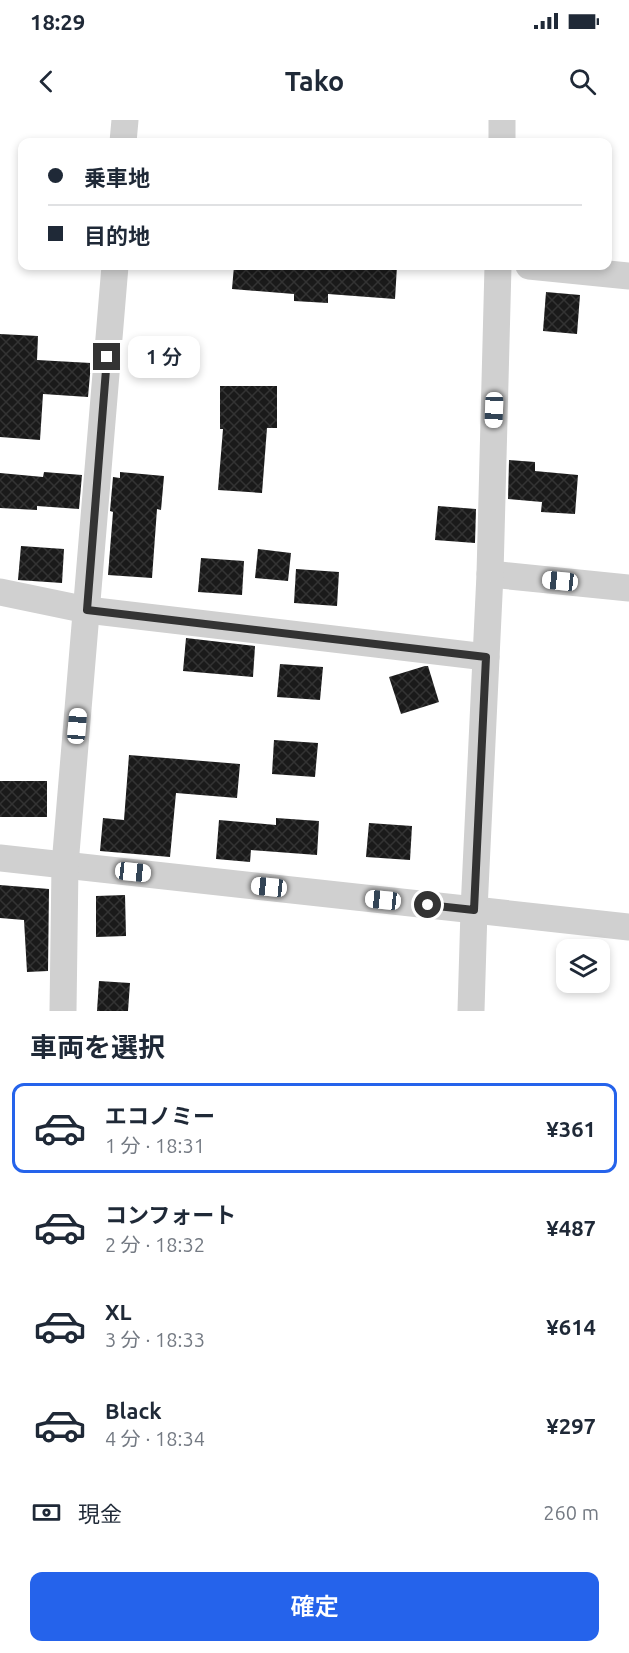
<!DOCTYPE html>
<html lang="ja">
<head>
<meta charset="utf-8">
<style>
  body { margin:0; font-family:Ubuntu,"Noto Sans JP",sans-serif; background:#f2f2f3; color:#1f2937; height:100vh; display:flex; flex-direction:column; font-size:22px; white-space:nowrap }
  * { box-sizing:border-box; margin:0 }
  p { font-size:20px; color:#747a83 }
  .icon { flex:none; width:33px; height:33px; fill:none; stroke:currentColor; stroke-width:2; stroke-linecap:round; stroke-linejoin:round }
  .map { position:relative; height:891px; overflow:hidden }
  .side { display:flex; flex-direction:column; background:#fff; flex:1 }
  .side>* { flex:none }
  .top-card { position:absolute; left:18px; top:18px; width:594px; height:132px; border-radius:12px; box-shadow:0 3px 9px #0003; display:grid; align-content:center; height:132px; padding:0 30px; background:#fff }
  .fabs { position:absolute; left:556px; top:819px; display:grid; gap:12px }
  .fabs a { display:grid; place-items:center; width:54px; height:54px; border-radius:12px; background:#fff; box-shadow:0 3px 9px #0003; font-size:30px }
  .end { position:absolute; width:27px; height:27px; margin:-14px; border:8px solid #333; background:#fff; box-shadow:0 0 0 3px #fff }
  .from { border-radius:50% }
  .bubble { position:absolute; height:42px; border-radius:12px; background:#fff; box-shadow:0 3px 9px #0003; font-size:20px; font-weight:600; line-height:42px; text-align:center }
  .car { position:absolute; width:18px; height:36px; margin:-18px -9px; border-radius:8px; box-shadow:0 0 4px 2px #0007; background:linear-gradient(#fff 24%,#345 0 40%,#fff 0 76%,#345 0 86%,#fff 0) }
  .top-card b { display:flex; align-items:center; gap:21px; height:57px; font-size:22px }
  .top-card b+b { border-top:2px solid #e0e1e3 }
  .top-card i { width:15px; height:15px; background:#1f2937 }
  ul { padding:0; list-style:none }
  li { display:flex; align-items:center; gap:18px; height:90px; margin:0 12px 9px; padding:0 18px; border:3px solid transparent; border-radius:12px }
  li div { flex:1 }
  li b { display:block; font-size:22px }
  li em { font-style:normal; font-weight:600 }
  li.current { border-color:#2563eb }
  li>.icon { width:54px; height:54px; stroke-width:1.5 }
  h2 { padding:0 30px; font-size:27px; line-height:72px }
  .pay { display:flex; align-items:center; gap:15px; height:66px; padding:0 30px; font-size:22px }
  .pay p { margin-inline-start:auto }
  .action { display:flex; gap:12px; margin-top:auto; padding:12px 30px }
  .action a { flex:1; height:69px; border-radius:12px; background:#2563eb; color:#fff; font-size:24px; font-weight:600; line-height:69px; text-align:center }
  .status { display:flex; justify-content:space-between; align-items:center; height:42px; padding:0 30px; background:#fff; direction:ltr }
  .status svg { height:16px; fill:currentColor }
  header { display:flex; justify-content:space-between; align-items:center; height:78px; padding:0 30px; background:#fff; font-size:27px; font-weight:600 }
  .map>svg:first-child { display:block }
</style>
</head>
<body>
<div class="status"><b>18:29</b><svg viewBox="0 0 49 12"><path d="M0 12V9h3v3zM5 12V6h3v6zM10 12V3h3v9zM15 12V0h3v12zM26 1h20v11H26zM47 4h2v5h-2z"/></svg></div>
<header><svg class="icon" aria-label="back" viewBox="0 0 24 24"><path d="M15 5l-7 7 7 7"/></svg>Tako<svg class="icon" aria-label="search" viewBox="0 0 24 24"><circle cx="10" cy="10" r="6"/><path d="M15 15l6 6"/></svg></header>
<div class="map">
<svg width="629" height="891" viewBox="0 0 629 891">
  <defs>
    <pattern id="building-cross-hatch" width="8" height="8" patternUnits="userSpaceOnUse" patternTransform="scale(1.5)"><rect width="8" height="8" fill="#1a1a1a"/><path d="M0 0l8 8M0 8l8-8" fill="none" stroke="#333"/></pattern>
  </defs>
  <rect width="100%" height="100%" fill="#fff"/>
  <g fill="url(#building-cross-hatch)">
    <polygon points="234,146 397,146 395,179 328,174 328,183 294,181 294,174 232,169"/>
    <polygon points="546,172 580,175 577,214 543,211"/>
    <polygon points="0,214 38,216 37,240 91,243 88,277 43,274 40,320 0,317"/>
    <polygon points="220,266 277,266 277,308 267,308 262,373 218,370 223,309 220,309"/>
    <polygon points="509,340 535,342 535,351 578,355 575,394 541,392 542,382 508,379"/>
    <polygon points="44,352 82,355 79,389 37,386 37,390 0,388 0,353 43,357"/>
    <polygon points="120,352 164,356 161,390 157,389 152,458 108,455 113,392 110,391 113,357 120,358"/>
    <polygon points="438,386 476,389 475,423 435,420"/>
    <polygon points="21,426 64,429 62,463 18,460"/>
    <polygon points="258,429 291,433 288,461 255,458"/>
    <polygon points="201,438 244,441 242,475 198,472"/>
    <polygon points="296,449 339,452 337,486 294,483"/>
    <polygon points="186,518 255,526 253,557 183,551"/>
    <polygon points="280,544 323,547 320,580 277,577"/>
    <polygon points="425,546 428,546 439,582 401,594 389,557"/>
    <polygon points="274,620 318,623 315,657 272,654"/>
    <polygon points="129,635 240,644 237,678 176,673 170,737 100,731 103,698 124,700"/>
    <rect x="0" y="661" width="47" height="36"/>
    <polygon points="276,698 319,701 317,735 251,730 250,742 216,739 219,700 276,705"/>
    <polygon points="369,703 412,706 410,740 366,737"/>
    <polygon points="0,765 49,769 48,851 27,852 24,800 0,798"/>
    <polygon points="125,775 126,816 96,817 96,776"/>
    <polygon points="99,861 130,863 128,891 97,891"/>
  </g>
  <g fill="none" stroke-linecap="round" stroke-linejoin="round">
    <g stroke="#d0d0d0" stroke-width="27">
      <polyline points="123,22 125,0"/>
      <polyline points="502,22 502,0"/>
      <polyline points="529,146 629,156"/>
      <polyline points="490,454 629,468"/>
      <polyline points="0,472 87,490 486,537"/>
      <polyline points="0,738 629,807"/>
      <polyline points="63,891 65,745 115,146"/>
      <polyline points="471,891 474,790 490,454 498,146"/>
    </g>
  </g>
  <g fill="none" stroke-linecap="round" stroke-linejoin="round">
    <polyline stroke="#333" stroke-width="8" points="107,237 87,490 486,537 474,790 428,785"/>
  </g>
</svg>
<div class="fabs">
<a><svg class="icon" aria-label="layers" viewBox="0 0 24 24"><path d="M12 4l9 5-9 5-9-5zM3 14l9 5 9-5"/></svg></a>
</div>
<i class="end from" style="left:428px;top:785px"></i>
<i class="end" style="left:107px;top:237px"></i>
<div class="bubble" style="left:128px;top:216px;width:72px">1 分</div>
<i class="car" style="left:494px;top:290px;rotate:182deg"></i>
<i class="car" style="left:560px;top:461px;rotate:276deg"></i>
<i class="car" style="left:77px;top:606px;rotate:5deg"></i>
<i class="car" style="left:133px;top:752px;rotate:96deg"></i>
<i class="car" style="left:269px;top:767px;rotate:276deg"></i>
<i class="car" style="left:383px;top:780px;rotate:276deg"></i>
<div class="top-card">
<b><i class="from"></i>乗車地</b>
<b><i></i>目的地</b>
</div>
</div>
<section class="side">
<h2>車両を選択</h2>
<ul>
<li class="current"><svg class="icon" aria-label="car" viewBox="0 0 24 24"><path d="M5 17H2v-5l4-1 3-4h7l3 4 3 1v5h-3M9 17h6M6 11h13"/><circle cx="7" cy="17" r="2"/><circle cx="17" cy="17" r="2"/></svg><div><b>エコノミー</b><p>1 分 · 18:31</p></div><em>¥361</em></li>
<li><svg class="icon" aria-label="car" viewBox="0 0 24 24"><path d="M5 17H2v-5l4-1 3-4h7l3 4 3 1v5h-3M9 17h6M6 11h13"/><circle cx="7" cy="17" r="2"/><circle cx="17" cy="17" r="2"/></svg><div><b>コンフォート</b><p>2 分 · 18:32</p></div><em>¥487</em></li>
<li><svg class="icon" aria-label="car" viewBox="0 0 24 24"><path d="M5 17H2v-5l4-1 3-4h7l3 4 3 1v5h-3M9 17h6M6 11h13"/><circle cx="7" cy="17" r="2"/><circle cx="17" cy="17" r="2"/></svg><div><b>XL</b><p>3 分 · 18:33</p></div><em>¥614</em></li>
<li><svg class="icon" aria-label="car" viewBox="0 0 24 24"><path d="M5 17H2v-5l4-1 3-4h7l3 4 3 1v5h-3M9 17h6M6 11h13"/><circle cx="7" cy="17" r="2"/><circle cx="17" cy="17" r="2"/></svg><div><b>Black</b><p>4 分 · 18:34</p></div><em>¥297</em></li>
</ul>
<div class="pay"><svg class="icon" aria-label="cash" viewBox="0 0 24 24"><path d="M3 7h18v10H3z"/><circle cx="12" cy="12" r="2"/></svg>現金<p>260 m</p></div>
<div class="action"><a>確定</a></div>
</section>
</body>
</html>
